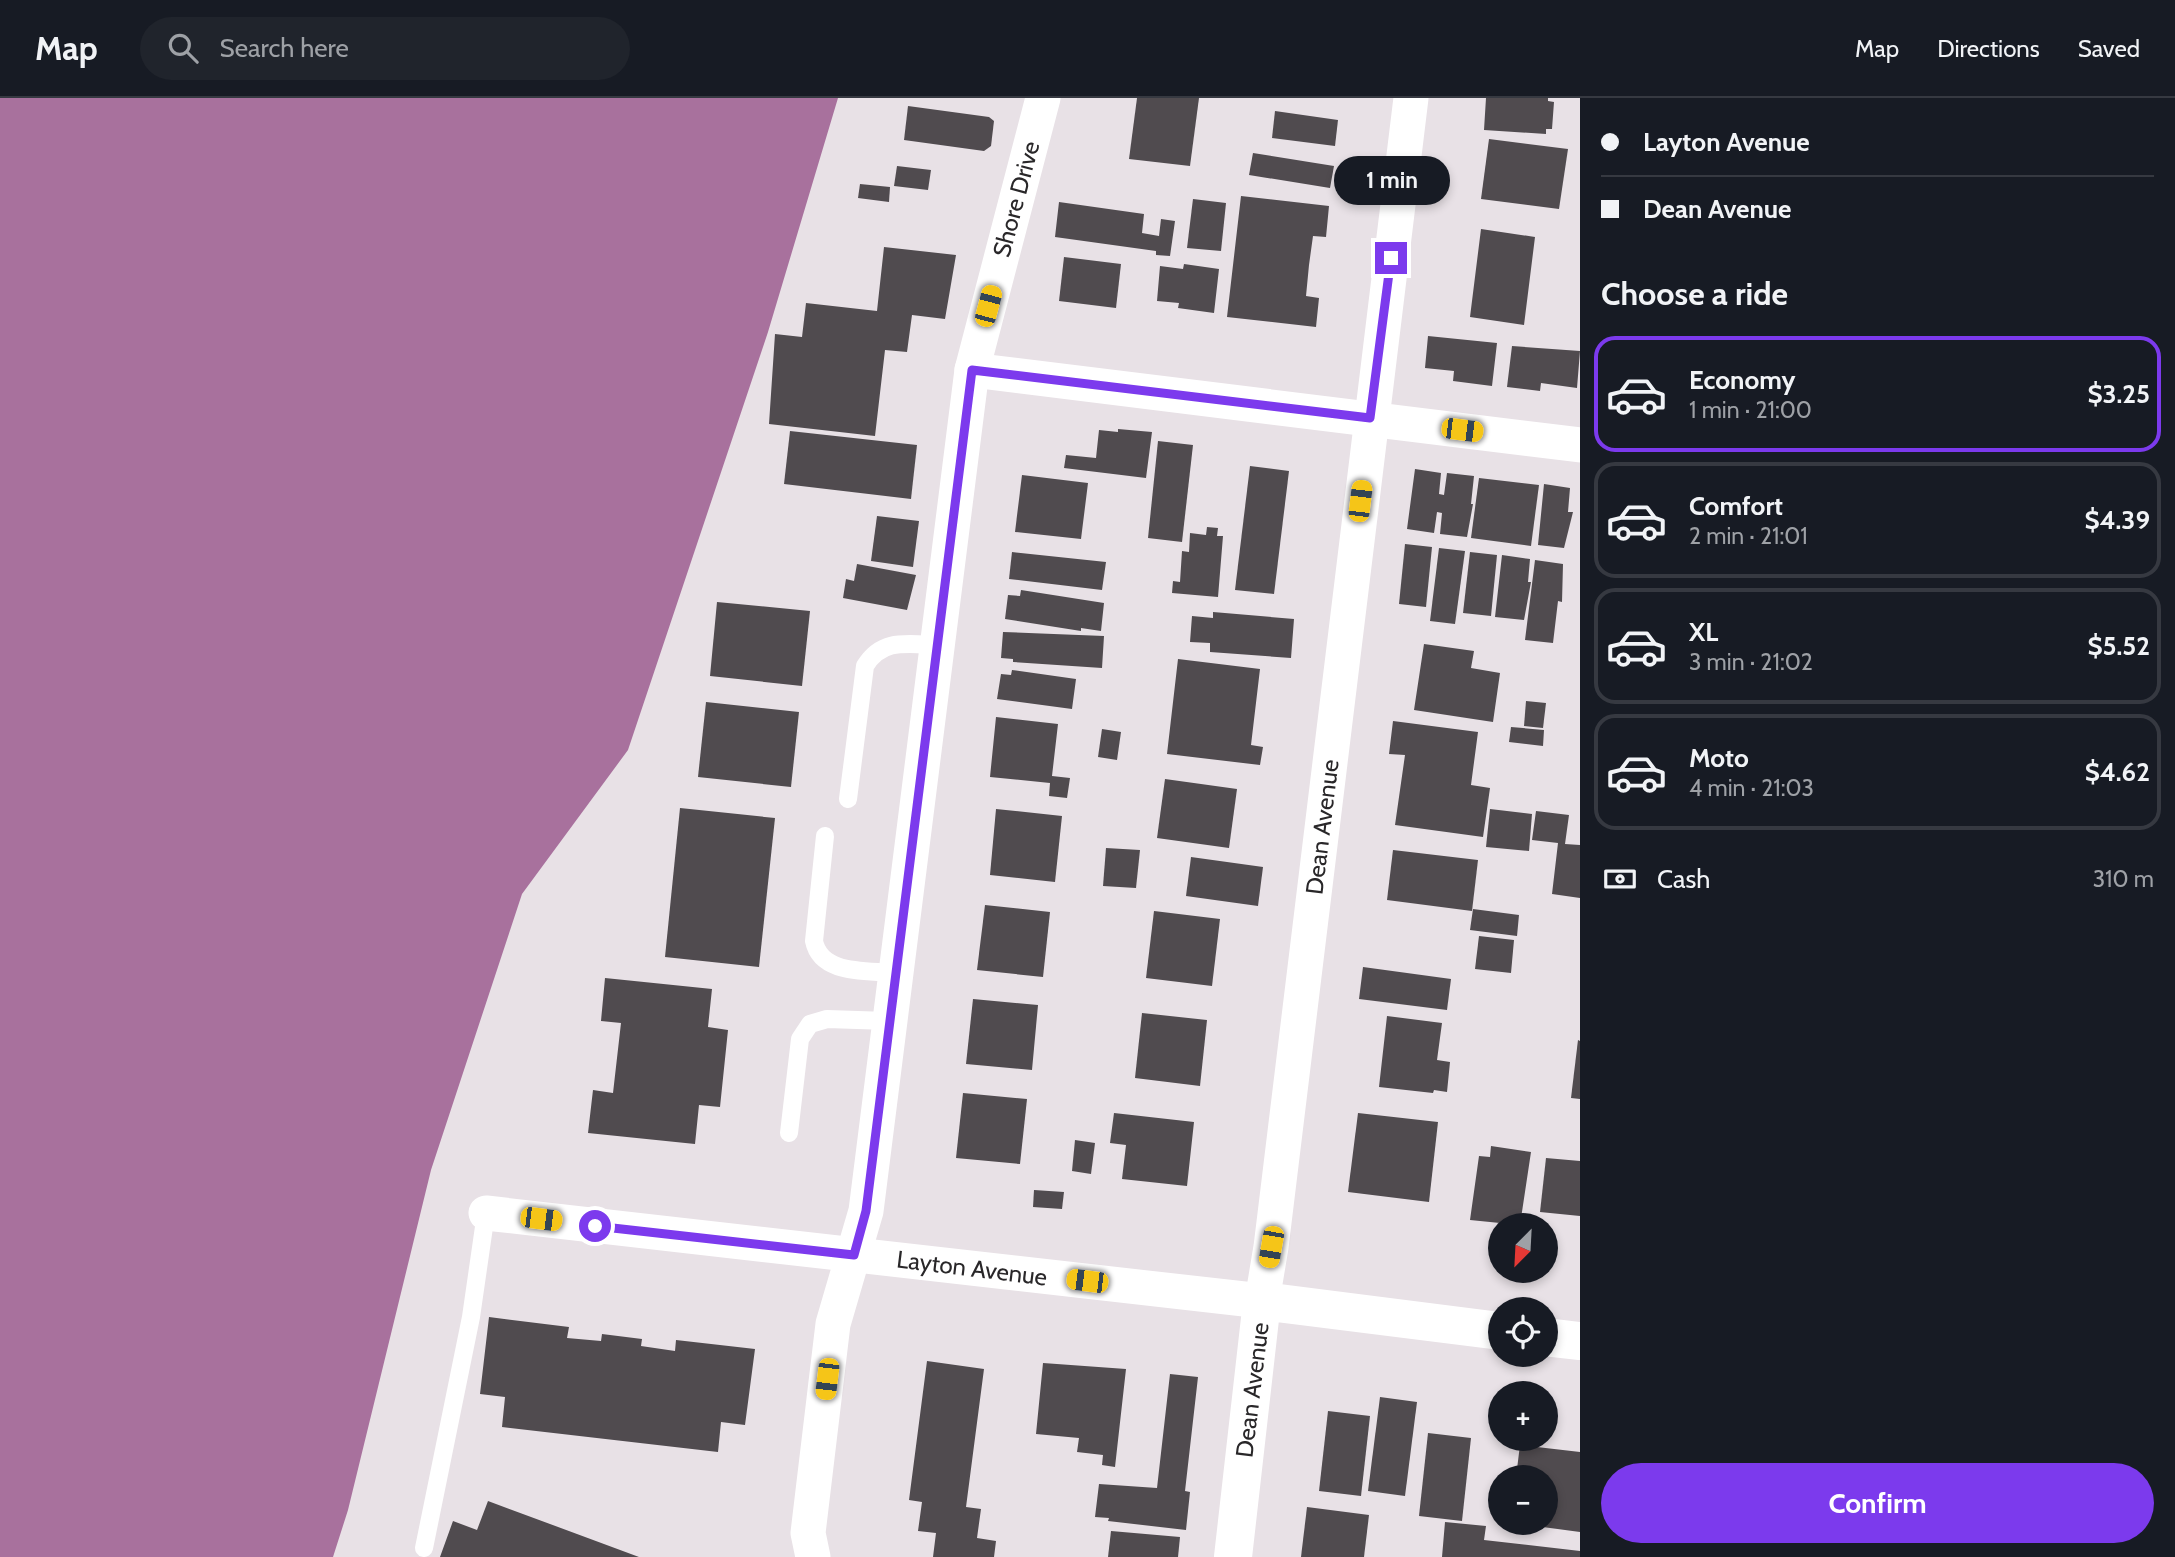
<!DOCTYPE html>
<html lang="en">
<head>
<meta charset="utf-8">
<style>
  body { margin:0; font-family:Cabin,sans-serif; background:#20242c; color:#f1f3f6; height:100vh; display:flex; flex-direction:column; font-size:26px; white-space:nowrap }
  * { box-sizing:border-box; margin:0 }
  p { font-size:23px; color:#9ea1a6 }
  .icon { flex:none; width:38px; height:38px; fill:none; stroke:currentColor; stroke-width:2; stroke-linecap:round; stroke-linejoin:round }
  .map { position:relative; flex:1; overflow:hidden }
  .side { display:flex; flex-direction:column; background:#171b24; width:595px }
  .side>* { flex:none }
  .top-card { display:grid; align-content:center; height:154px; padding:0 21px; background:#171b24 }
  .needle { width:46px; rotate:204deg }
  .tools { position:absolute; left:1488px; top:1115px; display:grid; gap:14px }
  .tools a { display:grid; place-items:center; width:70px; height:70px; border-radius:50%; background:#171b24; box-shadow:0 4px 10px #0003; font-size:35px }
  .end { position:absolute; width:32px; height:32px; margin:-16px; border:9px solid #7c3aed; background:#fff; box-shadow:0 0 0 4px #fff }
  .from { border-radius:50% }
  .bubble { position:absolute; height:49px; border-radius:24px; background:#171b24; box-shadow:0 4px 10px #0003; font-size:23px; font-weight:700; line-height:49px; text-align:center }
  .car { position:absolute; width:21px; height:42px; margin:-21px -10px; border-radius:9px; box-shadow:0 0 5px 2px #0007; background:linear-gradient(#f5c518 24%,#345 0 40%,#f5c518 0 76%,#345 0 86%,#f5c518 0) }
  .top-card b { display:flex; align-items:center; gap:24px; height:66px; font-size:26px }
  .top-card b+b { border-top:2px solid #363941 }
  .top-card i { width:18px; height:18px; background:#f1f3f6 }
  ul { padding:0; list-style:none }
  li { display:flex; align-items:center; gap:21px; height:116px; margin:0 14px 10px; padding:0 7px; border:4px solid #363941; border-radius:21px }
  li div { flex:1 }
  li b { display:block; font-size:26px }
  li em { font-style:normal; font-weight:700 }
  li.on { border-color:#7c3aed }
  li>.icon { width:63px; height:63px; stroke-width:1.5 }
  h2 { padding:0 21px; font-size:32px; line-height:84px }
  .pay { display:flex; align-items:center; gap:18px; height:77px; padding:0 21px; font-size:26px }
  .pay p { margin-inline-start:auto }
  .action { display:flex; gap:14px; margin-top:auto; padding:14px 21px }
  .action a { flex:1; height:80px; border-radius:42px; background:#7c3aed; color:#fff; font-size:28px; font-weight:700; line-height:80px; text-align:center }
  header { display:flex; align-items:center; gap:42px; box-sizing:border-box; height:98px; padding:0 35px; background:#171b24; border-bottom:2px solid #363941 }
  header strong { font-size:33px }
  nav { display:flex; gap:38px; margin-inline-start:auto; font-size:24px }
  .search { width:490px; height:63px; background:#20242c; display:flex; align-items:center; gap:18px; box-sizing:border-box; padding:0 24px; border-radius:38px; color:#9ea1a6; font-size:26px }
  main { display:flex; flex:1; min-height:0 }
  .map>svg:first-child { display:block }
</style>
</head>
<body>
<header>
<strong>Map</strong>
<div class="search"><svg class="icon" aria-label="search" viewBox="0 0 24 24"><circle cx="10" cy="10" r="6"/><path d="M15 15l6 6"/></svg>Search here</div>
<nav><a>Map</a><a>Directions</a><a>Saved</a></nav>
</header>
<main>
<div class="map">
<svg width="1580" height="1459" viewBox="0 0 1580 1459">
  <rect width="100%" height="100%" fill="#e8e1e6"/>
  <polygon fill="#a8719d" points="0,0 838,0 768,234 628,652 522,796 431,1072 348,1412 333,1459 0,1459"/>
  <g fill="#504b4f">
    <polygon points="1137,0 1199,0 1190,68 1129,61"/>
    <polygon points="1486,0 1548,0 1548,3 1554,4 1552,31 1546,31 1546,36 1484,32"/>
    <polygon points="908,8 989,19 994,23 991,48 984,53 904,42"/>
    <polygon points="1275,13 1338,22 1335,48 1272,40"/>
    <polygon points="1489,41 1568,51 1559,111 1481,101"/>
    <polygon points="1253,55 1334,68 1330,90 1249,77"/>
    <polygon points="897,68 931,72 928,92 894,88"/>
    <polygon points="860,86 890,89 889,104 858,100"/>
    <polygon points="1241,98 1329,108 1326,139 1313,138 1309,167 1306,198 1319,200 1316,229 1227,219"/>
    <polygon points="1193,101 1226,105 1221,153 1187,150"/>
    <polygon points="1059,104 1144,116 1142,135 1159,138 1161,121 1175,123 1170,158 1156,157 1156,153 1055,139"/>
    <polygon points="1481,131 1535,139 1524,227 1470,219"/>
    <polygon points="884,149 956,157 945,221 912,217 907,254 885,252 875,338 769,326 775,236 802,239 806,205 877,213"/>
    <polygon points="1064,159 1121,166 1116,210 1059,203"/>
    <polygon points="1184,166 1219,171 1214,215 1178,210 1179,205 1157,203 1160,168 1183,171"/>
    <polygon points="1428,238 1497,245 1492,288 1453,283 1454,273 1425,270"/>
    <polygon points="1512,248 1580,253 1577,290 1541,285 1540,293 1507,289"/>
    <polygon points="1118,331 1152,334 1146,380 1064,370 1066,357 1096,360 1099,332 1118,334"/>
    <polygon points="790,333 917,347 911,401 784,386"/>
    <polygon points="1158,343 1193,347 1182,444 1148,440"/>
    <polygon points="1250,368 1289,373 1274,496 1235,492"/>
    <polygon points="1415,371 1441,375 1439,396 1444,397 1447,375 1474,378 1471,406 1473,406 1467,439 1440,436 1442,415 1437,414 1434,435 1407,431"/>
    <polygon points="1022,377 1088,385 1081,441 1015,434"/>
    <polygon points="1479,380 1539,387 1531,448 1471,440"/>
    <polygon points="1544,386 1570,390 1568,414 1573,414 1564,450 1538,447"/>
    <polygon points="877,418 919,423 913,469 871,463"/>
    <polygon points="1207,429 1218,430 1217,438 1223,438 1218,499 1172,495 1173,483 1180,484 1182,453 1189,454 1190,435 1206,437"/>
    <polygon points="1405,446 1432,449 1426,509 1399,506"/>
    <polygon points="1439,450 1465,453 1455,526 1430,523"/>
    <polygon points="1012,454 1106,464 1102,492 1009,481"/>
    <polygon points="1470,454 1497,457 1491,518 1463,515"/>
    <polygon points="1502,457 1530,461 1528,484 1531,484 1524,522 1495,519"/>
    <polygon points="1535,462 1563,466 1562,504 1558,503 1553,545 1525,542"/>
    <polygon points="857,466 916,477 907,512 843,500 846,481 854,483"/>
    <polygon points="1021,492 1104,505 1101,533 1081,530 1081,533 1005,521 1008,497 1020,498"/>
    <polygon points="717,504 810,513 802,588 710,578"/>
    <polygon points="1213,514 1294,521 1291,560 1210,554 1210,545 1190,544 1192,518 1213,520"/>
    <polygon points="1003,534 1104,538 1102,570 1013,564 1013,561 1001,560"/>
    <polygon points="1424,546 1474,553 1471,570 1500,575 1493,624 1414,612"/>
    <polygon points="1178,561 1260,571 1251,647 1263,649 1260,667 1167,656"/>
    <polygon points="1012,572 1076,581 1072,611 997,601 1001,576 1011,577"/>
    <polygon points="1526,603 1546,605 1543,630 1524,628"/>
    <polygon points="706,604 799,614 791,689 698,679"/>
    <polygon points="996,619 1058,626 1052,678 1070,680 1067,700 1049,698 1050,685 990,679"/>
    <polygon points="1393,623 1478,634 1471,687 1490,690 1483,739 1395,727 1405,657 1389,656"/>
    <polygon points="1511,629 1544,632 1543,648 1509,644"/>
    <polygon points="1102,631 1121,634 1117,662 1098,659"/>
    <polygon points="1165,681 1237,691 1229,750 1157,740"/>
    <polygon points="680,710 775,720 759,869 665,859"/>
    <polygon points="996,711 1062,718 1055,784 990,777"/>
    <polygon points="1490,711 1532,716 1529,753 1486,749"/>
    <polygon points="1536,713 1569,717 1565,746 1580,747 1580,800 1552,796 1558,745 1532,742"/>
    <polygon points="1106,750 1140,752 1136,790 1103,788"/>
    <polygon points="1393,752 1478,762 1472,813 1387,802"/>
    <polygon points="1191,759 1263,769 1258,808 1186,798"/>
    <polygon points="985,807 1050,814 1043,879 977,872"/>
    <polygon points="1473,811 1519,817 1517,838 1470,832"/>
    <polygon points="1154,813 1220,821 1212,888 1146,880"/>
    <polygon points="1479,838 1514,842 1511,875 1475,871"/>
    <polygon points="1363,869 1451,881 1447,912 1359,901"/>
    <polygon points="605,880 712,891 708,929 728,932 720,1009 699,1007 695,1046 588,1035 593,992 613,995 621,925 601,923"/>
    <polygon points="973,901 1038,907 1032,972 966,966"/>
    <polygon points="1142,915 1207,922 1200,988 1135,980"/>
    <polygon points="1387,918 1442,925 1437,962 1450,964 1447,994 1434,992 1433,995 1379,989"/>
    <polygon points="1578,942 1580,943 1580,1001 1571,1000"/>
    <polygon points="963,995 1027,1001 1020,1066 956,1060"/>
    <polygon points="1114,1015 1194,1024 1187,1088 1122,1081 1126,1047 1110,1045"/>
    <polygon points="1358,1015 1438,1024 1429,1104 1348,1094"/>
    <polygon points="1075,1042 1095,1045 1091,1076 1072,1073"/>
    <polygon points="1491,1048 1531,1054 1520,1127 1470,1122 1479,1058 1490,1059"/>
    <polygon points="1546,1060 1580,1063 1580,1118 1540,1114"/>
    <polygon points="1034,1092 1064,1094 1062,1111 1033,1109"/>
    <polygon points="489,1219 569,1229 567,1240 601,1243 602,1236 642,1241 641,1248 675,1253 676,1242 755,1251 745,1327 721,1324 718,1354 502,1329 505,1299 480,1296"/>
    <polygon points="927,1263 984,1271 966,1409 981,1411 977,1440 996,1443 994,1459 933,1459 936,1435 918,1433 922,1404 909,1402"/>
    <polygon points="1043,1265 1126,1271 1115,1369 1102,1367 1103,1357 1077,1354 1079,1340 1036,1336"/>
    <polygon points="1170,1276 1198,1279 1185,1393 1190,1394 1186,1432 1108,1423 1109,1420 1095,1419 1099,1386 1157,1390"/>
    <polygon points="1380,1299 1417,1304 1405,1398 1368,1393"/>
    <polygon points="1328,1313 1370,1318 1361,1398 1319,1393"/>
    <polygon points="1428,1335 1471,1340 1462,1423 1419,1418"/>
    <polygon points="1520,1347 1580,1354 1580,1434 1520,1426 1545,1424 1545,1379 1516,1379"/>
    <polygon points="488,1403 639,1459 440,1459 453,1423 477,1432"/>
    <polygon points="1307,1409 1369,1417 1364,1459 1301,1459"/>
    <polygon points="1445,1424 1486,1428 1484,1442 1580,1453 1580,1459 1442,1459"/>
    <polygon points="1111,1433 1180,1439 1178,1459 1108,1459"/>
  </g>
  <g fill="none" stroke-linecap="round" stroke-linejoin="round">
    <g stroke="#fff" stroke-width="18">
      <path d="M848,701L865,568C882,540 907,546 937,547"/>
      <path d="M825,738L814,843C821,877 866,872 894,875"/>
      <polyline points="789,1035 800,941 810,926 827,921 888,923"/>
      <polyline points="424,1450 471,1219 486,1115"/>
    </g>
    <g stroke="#fff" stroke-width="35">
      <polyline points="972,272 1580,347"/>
      <polyline points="486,1115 1262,1203 1271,1149 1411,0"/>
      <polyline points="813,1459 808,1435 833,1226 866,1113 972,272 1043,0"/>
    </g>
    <g stroke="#fff" stroke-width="38">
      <polyline points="1545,1239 1580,1243"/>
      <polyline points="1233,1459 1262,1203 1500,1233"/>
    </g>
  </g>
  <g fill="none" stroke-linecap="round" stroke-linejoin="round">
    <polyline stroke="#7c3aed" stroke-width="9" points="595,1128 854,1157 866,1113 972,272 1370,320 1391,160"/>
  </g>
  <g text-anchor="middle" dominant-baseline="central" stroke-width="7" stroke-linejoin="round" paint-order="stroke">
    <g font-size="24" fill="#292729" stroke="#fff">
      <text transform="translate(1016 101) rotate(-75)">Shore Drive</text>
      <text transform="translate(1322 729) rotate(-83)">Dean Avenue</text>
      <text transform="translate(972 1170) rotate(7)">Layton Avenue</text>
      <text transform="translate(1252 1292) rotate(-83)">Dean Avenue</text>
    </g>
  </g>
</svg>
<div class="tools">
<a><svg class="needle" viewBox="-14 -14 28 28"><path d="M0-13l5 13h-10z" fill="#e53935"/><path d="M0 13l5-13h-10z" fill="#9ea1a6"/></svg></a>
<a><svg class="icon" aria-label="locate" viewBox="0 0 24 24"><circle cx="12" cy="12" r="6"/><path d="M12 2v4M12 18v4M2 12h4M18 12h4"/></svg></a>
<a>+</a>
<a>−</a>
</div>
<i class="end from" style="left:595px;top:1128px"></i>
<i class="end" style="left:1391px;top:160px"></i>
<div class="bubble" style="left:1334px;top:58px;width:116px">1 min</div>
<i class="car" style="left:988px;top:208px;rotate:15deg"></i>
<i class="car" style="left:1462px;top:332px;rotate:97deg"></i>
<i class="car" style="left:1360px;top:403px;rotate:7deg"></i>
<i class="car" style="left:541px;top:1121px;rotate:97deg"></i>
<i class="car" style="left:1271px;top:1149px;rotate:190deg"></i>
<i class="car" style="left:1087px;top:1183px;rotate:277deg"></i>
<i class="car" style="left:827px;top:1281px;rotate:187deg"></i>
</div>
<section class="side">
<div class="top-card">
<b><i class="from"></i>Layton Avenue</b>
<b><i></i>Dean Avenue</b>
</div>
<h2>Choose a ride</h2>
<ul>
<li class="on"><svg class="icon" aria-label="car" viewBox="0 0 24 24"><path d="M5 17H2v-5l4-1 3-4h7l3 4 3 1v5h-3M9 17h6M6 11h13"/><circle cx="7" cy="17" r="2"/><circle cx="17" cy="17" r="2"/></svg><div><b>Economy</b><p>1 min · 21:00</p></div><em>$3.25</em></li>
<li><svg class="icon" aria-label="car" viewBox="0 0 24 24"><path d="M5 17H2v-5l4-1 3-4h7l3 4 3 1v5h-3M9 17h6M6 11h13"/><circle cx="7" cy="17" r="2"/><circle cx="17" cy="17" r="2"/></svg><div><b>Comfort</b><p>2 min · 21:01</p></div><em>$4.39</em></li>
<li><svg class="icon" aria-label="car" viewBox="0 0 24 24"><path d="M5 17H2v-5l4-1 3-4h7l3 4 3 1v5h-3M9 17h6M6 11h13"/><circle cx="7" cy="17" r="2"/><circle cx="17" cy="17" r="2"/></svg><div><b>XL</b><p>3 min · 21:02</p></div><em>$5.52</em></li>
<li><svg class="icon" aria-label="car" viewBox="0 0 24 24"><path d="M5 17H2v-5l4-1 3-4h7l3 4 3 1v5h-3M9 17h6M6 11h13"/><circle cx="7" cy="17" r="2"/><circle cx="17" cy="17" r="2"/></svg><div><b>Moto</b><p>4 min · 21:03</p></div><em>$4.62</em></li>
</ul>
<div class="pay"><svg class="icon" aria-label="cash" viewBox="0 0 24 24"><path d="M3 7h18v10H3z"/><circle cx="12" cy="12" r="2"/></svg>Cash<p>310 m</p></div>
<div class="action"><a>Confirm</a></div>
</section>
</main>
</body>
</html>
